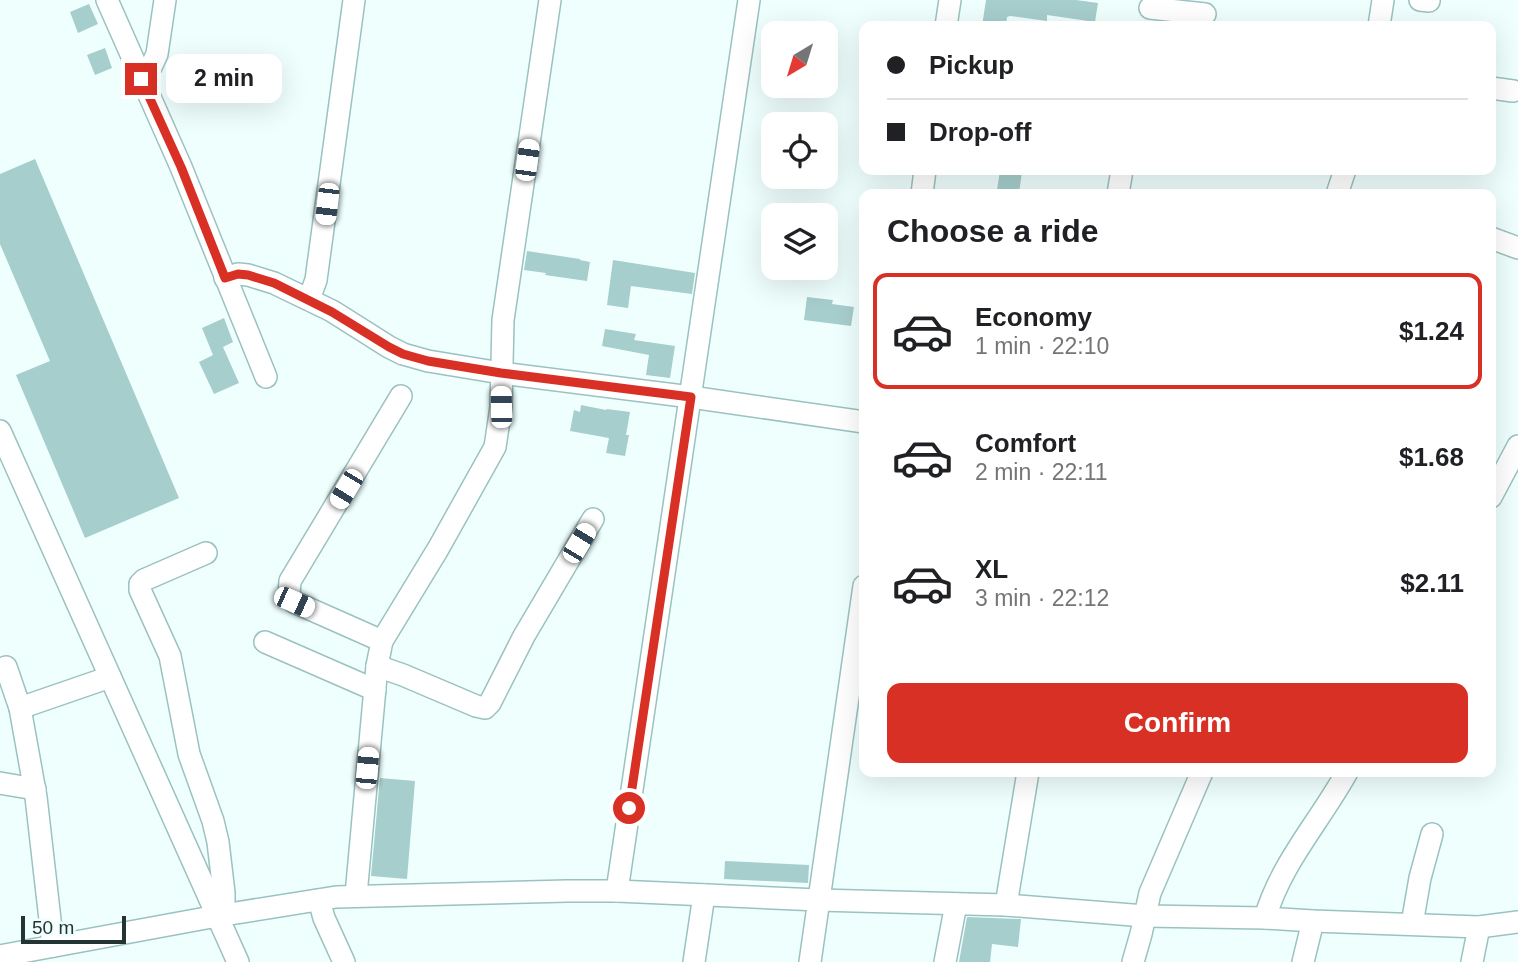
<!DOCTYPE html>
<html lang="en">
<head>
<meta charset="utf-8">
<style>
  body { margin:0; font-family:Helvetica,sans-serif; background:#f6f6f6; color:#202124; height:100vh; display:flex; flex-direction:column; font-size:26px; white-space:nowrap }
  * { box-sizing:border-box; margin:0 }
  p { font-size:23px; color:#757577 }
  .icon { flex:none; width:38px; height:38px; fill:none; stroke:currentColor; stroke-width:2; stroke-linecap:round; stroke-linejoin:round }
  .map { position:relative; flex:1; overflow:hidden }
  .sheet { position:absolute; left:859px; top:189px; width:637px; height:588px; display:flex; flex-direction:column; background:#fff; border-radius:14px; box-shadow:0 7px 28px #0002 }
  .sheet>* { flex:none }
  .top-card { position:absolute; left:859px; top:21px; width:637px; height:154px; border-radius:14px; box-shadow:0 7px 28px #0002; display:grid; align-content:center; height:154px; padding:0 28px; background:#fff }
  .needle { width:46px; rotate:218deg }
  .tools { position:absolute; left:761px; top:21px; display:grid; gap:14px }
  .tools a { display:grid; place-items:center; width:77px; height:77px; border-radius:14px; background:#fff; box-shadow:0 7px 28px #0002; font-size:35px }
  .scale { position:absolute; left:21px; bottom:18px; width:105px; box-sizing:border-box; padding-left:7px; border:4px solid #243433; border-top:0; font-size:19px; line-height:24px; white-space:nowrap; color:#243433; -webkit-text-stroke:5px #effffe; paint-order:stroke }
  .end { position:absolute; width:32px; height:32px; margin:-16px; border:9px solid #d93025; background:#fff; box-shadow:0 0 0 4px #fff }
  .from { border-radius:50% }
  .bubble { position:absolute; height:49px; border-radius:14px; background:#fff; box-shadow:0 7px 28px #0002; font-size:23px; font-weight:800; line-height:49px; text-align:center }
  .car { position:absolute; width:21px; height:42px; margin:-21px -10px; border-radius:9px; box-shadow:0 0 5px 2px #0007; background:linear-gradient(#fff 24%,#345 0 40%,#fff 0 76%,#345 0 86%,#fff 0) }
  .top-card b { display:flex; align-items:center; gap:24px; height:66px; font-size:26px }
  .top-card b+b { border-top:2px solid #e0e0e0 }
  .top-card i { width:18px; height:18px; background:#202124 }
  ul { padding:0; list-style:none }
  li { display:flex; align-items:center; gap:21px; height:116px; margin:0 14px 10px; padding:0 14px; border:4px solid transparent; border-radius:14px }
  li div { flex:1 }
  li b { display:block; font-size:26px }
  li em { font-style:normal; font-weight:800 }
  li.active { border-color:#d93025 }
  li>.icon { width:63px; height:63px; stroke-width:1.5 }
  h2 { padding:0 28px; font-size:32px; line-height:84px }
  .primary-button { display:flex; gap:14px; margin-top:auto; padding:14px 28px }
  .primary-button a { flex:1; height:80px; border-radius:14px; background:#d93025; color:#fff; font-size:28px; font-weight:800; line-height:80px; text-align:center }
  .map>svg:first-child { display:block }
</style>
</head>
<body>
<div class="map">
<svg width="1518" height="962" viewBox="0 0 1518 962">
  <rect width="100%" height="100%" fill="#effffe"/>
  <g fill="#a6cecc">
    <polygon points="986,0 1076,0 1098,3 1095,22 1047,15 1047,21 1010,16 1007,17 1006,26 982,26"/>
    <polygon points="89,4 98,24 78,33 70,12"/>
    <polygon points="105,48 112,68 95,75 87,55"/>
    <polygon points="35,159 179,498 85,538 16,375 50,361 0,244 0,174"/>
    <polygon points="1000,170 1022,172 1019,193 997,190"/>
    <polygon points="527,251 580,259 580,260 590,262 587,281 545,275 546,273 524,270"/>
    <polygon points="613,260 695,273 692,294 631,286 628,308 607,305"/>
    <polygon points="807,297 833,300 832,304 854,307 851,326 804,320"/>
    <polygon points="224,318 233,342 223,347 239,383 214,394 199,362 213,355 202,328"/>
    <polygon points="605,329 636,334 634,340 675,346 670,378 646,375 649,355 602,346"/>
    <polygon points="581,405 606,410 607,409 630,412 626,435 629,435 625,456 606,453 609,438 570,431 574,410 580,412"/>
    <polygon points="380,778 415,781 407,879 371,876"/>
    <polygon points="725,861 809,865 808,883 724,879"/>
    <polygon points="967,917 1021,919 1018,947 992,944 990,962 959,962"/>
  </g>
  <g fill="none" stroke-linecap="round" stroke-linejoin="round">
    <defs>
      <g id="minor">
        <polyline points="107,0 181,167 266,377"/>
        <polyline points="1420,0 1429,1"/>
        <polyline points="1150,8 1205,14"/>
        <polyline points="946,26 950,0"/>
        <polyline points="1379,26 1383,0"/>
        <polyline points="140,79 151,67 157,54 165,0"/>
        <polyline points="1491,88 1513,91"/>
        <polyline points="922,194 925,170"/>
        <polyline points="1118,194 1122,170"/>
        <polyline points="1337,194 1345,170"/>
        <polyline points="1491,238 1518,248"/>
        <polyline points="225,278 238,274 248,275 274,283 332,311 389,347 403,354 428,361 501,373 691,397 864,422"/>
        <polyline points="309,299 316,280 354,0"/>
        <polyline points="0,431 238,962"/>
        <polyline points="1491,497 1518,446"/>
        <polyline points="206,553 144,580 140,584 140,590 170,656 189,754 213,821 218,842 224,893 224,902 217,916"/>
        <polyline points="382,641 294,602 289,594 290,581 401,396"/>
        <polyline points="265,642 375,690"/>
        <polyline points="377,666 403,675 476,706 485,708 490,703 524,636 593,519"/>
        <polyline points="6,667 20,708 36,797 53,946"/>
        <polyline points="20,708 110,677"/>
        <polyline points="0,783 35,789"/>
        <polyline points="617,891 749,0"/>
        <polyline points="356,895 377,666 382,641 438,549 495,447 501,407 503,320 550,0"/>
        <polyline points="319,900 324,918 344,962"/>
        <polyline points="1006,905 1028,772"/>
        <path d="M1265,918C1281,863 1320,821 1347,772"/>
        <polyline points="1412,924 1420,878 1432,834"/>
        <polyline points="0,956 217,916 336,897 567,891 617,891 818,900 1006,905 1145,916 1265,918 1313,921 1479,927 1518,922"/>
        <polyline points="694,962 704,895"/>
        <polyline points="810,962 864,586"/>
        <polyline points="945,962 956,904"/>
        <polyline points="1133,962 1141,934 1150,893 1202,772"/>
        <polyline points="1303,962 1313,921"/>
        <polyline points="1472,962 1479,927"/>
      </g>
    </defs>
    <use href="#minor" stroke="#9ac2c0" stroke-width="24"/>
    <use href="#minor" stroke="#fff" stroke-width="21"/>
  </g>
  <g fill="none" stroke-linecap="round" stroke-linejoin="round">
    <polyline stroke="#d93025" stroke-width="9" points="141,79 181,167 225,278 238,274 248,275 274,283 332,312 389,347 403,354 428,361 501,373 691,397 629,808"/>
  </g>
</svg>
<div class="tools">
<a><svg class="needle" viewBox="-14 -14 28 28"><path d="M0-13l5 13h-10z" fill="#e53935"/><path d="M0 13l5-13h-10z" fill="#757577"/></svg></a>
<a><svg class="icon" aria-label="locate" viewBox="0 0 24 24"><circle cx="12" cy="12" r="6"/><path d="M12 2v4M12 18v4M2 12h4M18 12h4"/></svg></a>
<a><svg class="icon" aria-label="layers" viewBox="0 0 24 24"><path d="M12 4l9 5-9 5-9-5zM3 14l9 5 9-5"/></svg></a>
</div>
<div class="scale">50 m</div>
<i class="end from" style="left:629px;top:808px"></i>
<i class="end" style="left:141px;top:79px"></i>
<div class="bubble" style="left:166px;top:54px;width:116px">2 min</div>
<i class="car" style="left:527px;top:160px;rotate:8deg"></i>
<i class="car" style="left:327px;top:204px;rotate:187deg"></i>
<i class="car" style="left:501px;top:407px;rotate:359deg"></i>
<i class="car" style="left:346px;top:489px;rotate:211deg"></i>
<i class="car" style="left:579px;top:543px;rotate:31deg"></i>
<i class="car" style="left:294px;top:602px;rotate:114deg"></i>
<i class="car" style="left:367px;top:768px;rotate:5deg"></i>
<div class="top-card">
<b><i class="from"></i>Pickup</b>
<b><i></i>Drop-off</b>
</div>
<section class="sheet">
<h2>Choose a ride</h2>
<ul>
<li class="active"><svg class="icon" aria-label="car" viewBox="0 0 24 24"><path d="M5 17H2v-5l4-1 3-4h7l3 4 3 1v5h-3M9 17h6M6 11h13"/><circle cx="7" cy="17" r="2"/><circle cx="17" cy="17" r="2"/></svg><div><b>Economy</b><p>1 min · 22:10</p></div><em>$1.24</em></li>
<li><svg class="icon" aria-label="car" viewBox="0 0 24 24"><path d="M5 17H2v-5l4-1 3-4h7l3 4 3 1v5h-3M9 17h6M6 11h13"/><circle cx="7" cy="17" r="2"/><circle cx="17" cy="17" r="2"/></svg><div><b>Comfort</b><p>2 min · 22:11</p></div><em>$1.68</em></li>
<li><svg class="icon" aria-label="car" viewBox="0 0 24 24"><path d="M5 17H2v-5l4-1 3-4h7l3 4 3 1v5h-3M9 17h6M6 11h13"/><circle cx="7" cy="17" r="2"/><circle cx="17" cy="17" r="2"/></svg><div><b>XL</b><p>3 min · 22:12</p></div><em>$2.11</em></li>
</ul>
<div class="primary-button"><a>Confirm</a></div>
</section>
</div>
</body>
</html>
